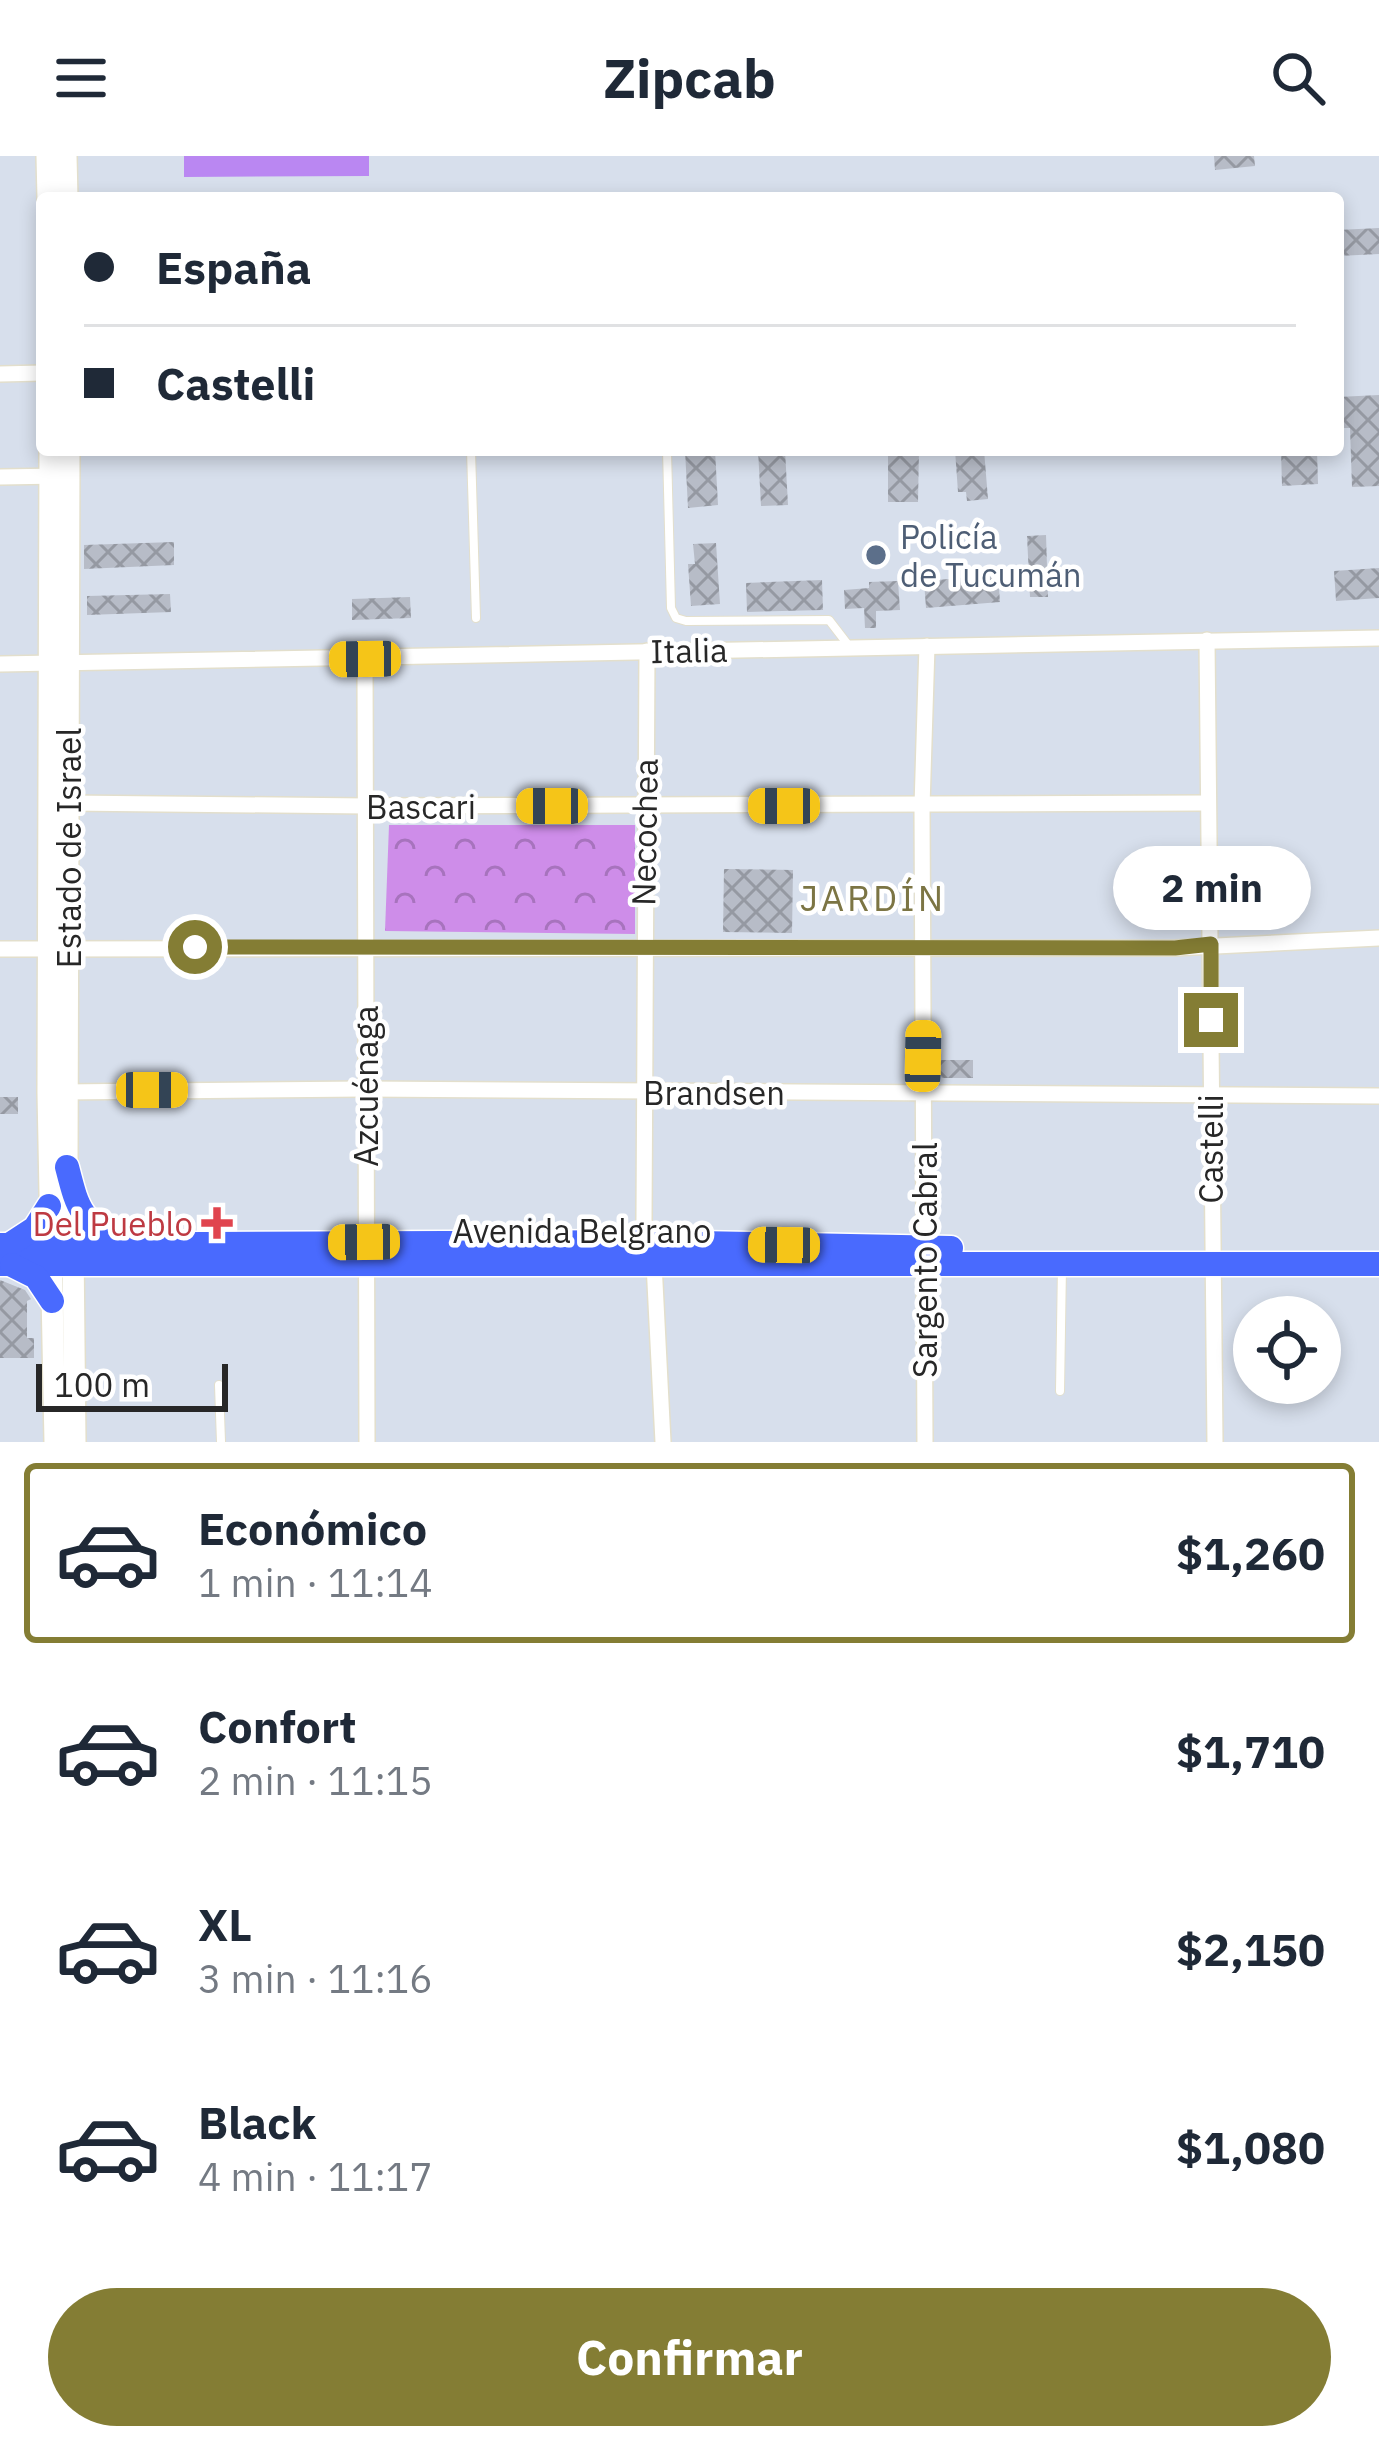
<!DOCTYPE html>
<html lang="es">
<head>
<meta charset="utf-8">
<style>
  body { margin:0; font-family:"IBM Plex Sans",sans-serif; background:#f2f2f3; color:#1f2937; height:100vh; display:flex; flex-direction:column; font-size:45px; white-space:nowrap }
  * { box-sizing:border-box; margin:0 }
  p { font-size:39px; color:#747a83 }
  .icon { flex:none; width:66px; height:66px; fill:none; stroke:currentColor; stroke-width:2; stroke-linecap:round; stroke-linejoin:round }
  .map { position:relative; height:1286px; overflow:hidden }
  .side { display:flex; flex-direction:column; background:#fff; flex:1 }
  .side>* { flex:none }
  .hud { position:absolute; left:36px; top:36px; width:1308px; height:264px; border-radius:12px; box-shadow:0 6px 18px #0003; display:grid; align-content:center; height:264px; padding:0 48px; background:#fff }
  .fabs { position:absolute; left:1233px; top:1140px; display:grid; gap:24px }
  .fabs a { display:grid; place-items:center; width:108px; height:108px; border-radius:50%; background:#fff; box-shadow:0 6px 18px #0003; font-size:60px }
  .scale { position:absolute; left:36px; bottom:30px; width:192px; box-sizing:border-box; padding-left:12px; border:6px solid #272727; border-top:0; font-size:33px; line-height:42px; white-space:nowrap; color:#272727; -webkit-text-stroke:9px #fff; paint-order:stroke }
  .end { position:absolute; width:54px; height:54px; margin:-27px; border:15px solid #847d34; background:#fff; box-shadow:0 0 0 6px #fff }
  .from { border-radius:50% }
  .bubble { position:absolute; height:84px; border-radius:42px; background:#fff; box-shadow:0 6px 18px #0003; font-size:39px; font-weight:800; line-height:84px; text-align:center }
  .car { position:absolute; width:36px; height:72px; margin:-36px -18px; border-radius:15px; box-shadow:0 0 9px 3px #0007; background:linear-gradient(#f5c518 24%,#345 0 40%,#f5c518 0 76%,#345 0 86%,#f5c518 0) }
  .hud b { display:flex; align-items:center; gap:42px; height:114px; font-size:45px }
  .hud b+b { border-top:3px solid #e0e1e3 }
  .hud i { width:30px; height:30px; background:#1f2937 }
  ul { padding:21px 0 0; list-style:none }
  li { display:flex; align-items:center; gap:36px; height:180px; margin:0 24px 18px; padding:0 24px; border:6px solid transparent; border-radius:12px }
  li div { flex:1 }
  li b { display:block; font-size:45px }
  li em { font-style:normal; font-weight:800 }
  li.current { border-color:#847d34 }
  li>.icon { width:108px; height:108px; stroke-width:1.5 }
  .cta { display:flex; gap:24px; margin-top:auto; padding:24px 48px }
  .cta a { flex:1; height:138px; border-radius:72px; background:#847d34; color:#fff; font-size:48px; font-weight:800; line-height:138px; text-align:center }
  header { display:flex; justify-content:space-between; align-items:center; height:156px; padding:0 48px; background:#fff; font-size:54px; font-weight:800 }
  .map>svg:first-child { display:block }
</style>
</head>
<body>
<header><svg class="icon" aria-label="menu" viewBox="0 0 24 24"><path d="M4 6h16M4 12h16M4 18h16"/></svg>Zipcab<svg class="icon" aria-label="search" viewBox="0 0 24 24"><circle cx="10" cy="10" r="6"/><path d="M15 15l6 6"/></svg></header>
<div class="map">
<svg width="1379" height="1286" viewBox="0 0 1379 1286">
  <defs>
    <pattern id="forest-crowns" width="20" height="18" patternUnits="userSpaceOnUse" patternTransform="scale(3)"><rect width="20" height="18" fill="#ce8de9"/><path d="M2 6a3 3 0 1 1 6 0M12 15a3 3 0 1 1 6 0" fill="none" stroke="#a773bd"/></pattern>
    <pattern id="building-cross-hatch" width="8" height="8" patternUnits="userSpaceOnUse" patternTransform="scale(3)"><rect width="8" height="8" fill="#b7bcc7"/><path d="M0 0l8 8M0 8l8-8" fill="none" stroke="#9599a2"/></pattern>
  </defs>
  <rect width="100%" height="100%" fill="#d7dfec"/>
  <polygon fill="url(#forest-crowns)" points="389,669 635,669 635,778 385,775"/>
  <polygon fill="#ba87f2" points="184,0 369,0 369,20 184,21"/>
  <g fill="url(#building-cross-hatch)">
    <polygon points="1214,0 1254,0 1255,10 1215,14"/>
    <polygon points="1379,72 1379,98 1338,100 1338,74"/>
    <polygon points="1379,239 1379,330 1352,331 1350,272 1338,272 1338,241"/>
    <polygon points="685,294 715,294 718,349 688,352"/>
    <polygon points="758,294 785,294 788,349 761,350"/>
    <polygon points="888,294 919,294 918,346 888,346"/>
    <polygon points="955,294 984,294 988,343 967,345 966,336 958,336"/>
    <polygon points="1281,294 1317,294 1318,328 1282,330"/>
    <polygon points="1046,379 1048,441 1030,441 1027,380"/>
    <polygon points="174,386 174,409 84,413 84,389"/>
    <polygon points="716,387 720,448 691,450 688,408 695,408 693,388"/>
    <polygon points="1379,412 1379,442 1336,445 1334,415"/>
    <polygon points="998,419 1000,446 926,452 924,425"/>
    <polygon points="822,424 823,454 747,456 746,427"/>
    <polygon points="898,425 900,454 876,455 876,472 865,472 864,452 845,453 844,434 869,432 869,426"/>
    <polygon points="170,438 171,456 87,459 87,440"/>
    <polygon points="410,441 411,462 352,464 352,443"/>
    <polygon points="724,713 793,714 792,777 723,776"/>
    <polygon points="935,904 973,904 973,922 942,922 935,913"/>
    <rect x="0" y="941" width="18" height="17"/>
    <polygon points="0,1124 25,1134 31,1143 27,1145 27,1182 34,1182 34,1202 0,1202"/>
  </g>
  <g fill="none" stroke-linecap="round" stroke-linejoin="round">
    <defs>
      <g id="service">
        <polyline points="471,294 476,462"/>
        <polyline points="667,294 671,452 676,462 686,465 829,464 849,490"/>
        <polyline points="219,1229 221,1286"/>
        <polyline points="1060,1235 1062,1110"/>
      </g>
      <g id="minor">
        <polyline points="0,218 42,217"/>
        <polyline points="0,321 60,320"/>
        <polyline points="1207,484 1215,1286"/>
        <polyline points="647,495 644,1064 645,1086 654,1107 663,1286"/>
        <polyline points="365,503 367,1286"/>
        <polyline points="0,508 1379,482"/>
        <polyline points="68,647 367,650 1207,647"/>
        <polyline points="0,793 1175,792 1379,782"/>
        <polyline points="62,936 364,933 1379,940"/>
        <polyline points="925,1286 922,650 927,490"/>
      </g>
      <g id="secondary">
        <polyline points="47,0 48,42"/>
        <polyline points="66,0 67,42"/>
        <polyline points="50,294 48,937 55,1286"/>
        <polyline points="69,294 67,1011 73,1090 75,1286"/>
      </g>
      <g id="primary">
        <path d="M67,1011C78,1054 81,1068 125,1083"/>
        <polyline points="0,1089 645,1086 951,1092"/>
        <polyline points="9,1089 35,1072 49,1050"/>
        <polyline points="0,1108 1379,1108"/>
        <polyline points="12,1109 36,1121 52,1145"/>
      </g>
    </defs>
    <use href="#service" stroke="#e3dfcc" stroke-width="10"/>
    <use href="#minor" stroke="#e3dfcc" stroke-width="18"/>
    <use href="#secondary" stroke="#e3dfcc" stroke-width="24"/>
    <use href="#primary" stroke="#fff" stroke-width="27"/>
    <use href="#service" stroke="#fff" stroke-width="8"/>
    <use href="#minor" stroke="#fff" stroke-width="15"/>
    <use href="#secondary" stroke="#fff" stroke-width="21"/>
    <use href="#primary" stroke="#496afe" stroke-width="24"/>
  </g>
  <g fill="none" stroke-linecap="round" stroke-linejoin="round">
    <polyline stroke="#847d34" stroke-width="15" points="195,791 1175,792 1211,788 1211,864"/>
  </g>
  <circle fill="#5c6f8a" stroke="#fff" stroke-width="4.5" cx="876" cy="399" r="12"/>
  <path fill="#e0444e" stroke="#fff" stroke-width="4.5" d="M211 1049h12v12h12v12h-12v12h-12v-12h-12v-12h12z"/>
  <g text-anchor="middle" dominant-baseline="central" stroke-width="9" stroke-linejoin="round" paint-order="stroke">
    <g font-size="33" fill="#4e5e75" stroke="#fff" text-anchor="start">
      <text x="900" y="380">Policía<tspan x="900" dy="38">de Tucumán</tspan></text>
    </g>
    <g font-size="33" fill="#272727" stroke="#fff">
      <text transform="translate(689 494) rotate(-1)">Italia</text>
      <text x="421" y="650">Bascari</text>
      <text transform="translate(644 676) rotate(-89)">Necochea</text>
      <text transform="translate(68 692) rotate(-90)">Estado de Israel</text>
      <text transform="translate(365 930) rotate(-90)">Azcuénaga</text>
      <text x="714" y="936">Brandsen</text>
      <text transform="translate(1210 993) rotate(-90)">Castelli</text>
      <text x="582" y="1074">Avenida Belgrano</text>
      <text transform="translate(924 1104) rotate(-90)">Sargento Cabral</text>
    </g>
    <g font-size="33" fill="#be3a42" stroke="#fff" text-anchor="end">
      <text x="193" y="1067">Del Pueblo</text>
    </g>
    <g font-size="36" letter-spacing="3" fill="#7c7544" stroke="#fff">
      <text x="873" y="741">JARDÍN</text>
    </g>
  </g>
</svg>
<div class="fabs">
<a><svg class="icon" aria-label="locate" viewBox="0 0 24 24"><circle cx="12" cy="12" r="6"/><path d="M12 2v4M12 18v4M2 12h4M18 12h4"/></svg></a>
</div>
<div class="scale">100 m</div>
<i class="end from" style="left:195px;top:791px"></i>
<i class="end" style="left:1211px;top:864px"></i>
<div class="bubble" style="left:1113px;top:690px;width:198px">2 min</div>
<i class="car" style="left:365px;top:503px;rotate:269deg"></i>
<i class="car" style="left:552px;top:650px;rotate:270deg"></i>
<i class="car" style="left:784px;top:650px;rotate:270deg"></i>
<i class="car" style="left:923px;top:900px;rotate:1deg"></i>
<i class="car" style="left:152px;top:934px;rotate:90deg"></i>
<i class="car" style="left:364px;top:1086px;rotate:269deg"></i>
<i class="car" style="left:784px;top:1089px;rotate:271deg"></i>
<div class="hud">
<b><i class="from"></i>España</b>
<b><i></i>Castelli</b>
</div>
</div>
<section class="side">
<ul>
<li class="current"><svg class="icon" aria-label="car" viewBox="0 0 24 24"><path d="M5 17H2v-5l4-1 3-4h7l3 4 3 1v5h-3M9 17h6M6 11h13"/><circle cx="7" cy="17" r="2"/><circle cx="17" cy="17" r="2"/></svg><div><b>Económico</b><p>1 min · 11:14</p></div><em>$1,260</em></li>
<li><svg class="icon" aria-label="car" viewBox="0 0 24 24"><path d="M5 17H2v-5l4-1 3-4h7l3 4 3 1v5h-3M9 17h6M6 11h13"/><circle cx="7" cy="17" r="2"/><circle cx="17" cy="17" r="2"/></svg><div><b>Confort</b><p>2 min · 11:15</p></div><em>$1,710</em></li>
<li><svg class="icon" aria-label="car" viewBox="0 0 24 24"><path d="M5 17H2v-5l4-1 3-4h7l3 4 3 1v5h-3M9 17h6M6 11h13"/><circle cx="7" cy="17" r="2"/><circle cx="17" cy="17" r="2"/></svg><div><b>XL</b><p>3 min · 11:16</p></div><em>$2,150</em></li>
<li><svg class="icon" aria-label="car" viewBox="0 0 24 24"><path d="M5 17H2v-5l4-1 3-4h7l3 4 3 1v5h-3M9 17h6M6 11h13"/><circle cx="7" cy="17" r="2"/><circle cx="17" cy="17" r="2"/></svg><div><b>Black</b><p>4 min · 11:17</p></div><em>$1,080</em></li>
</ul>
<div class="cta"><a>Confirmar</a></div>
</section>
</body>
</html>
